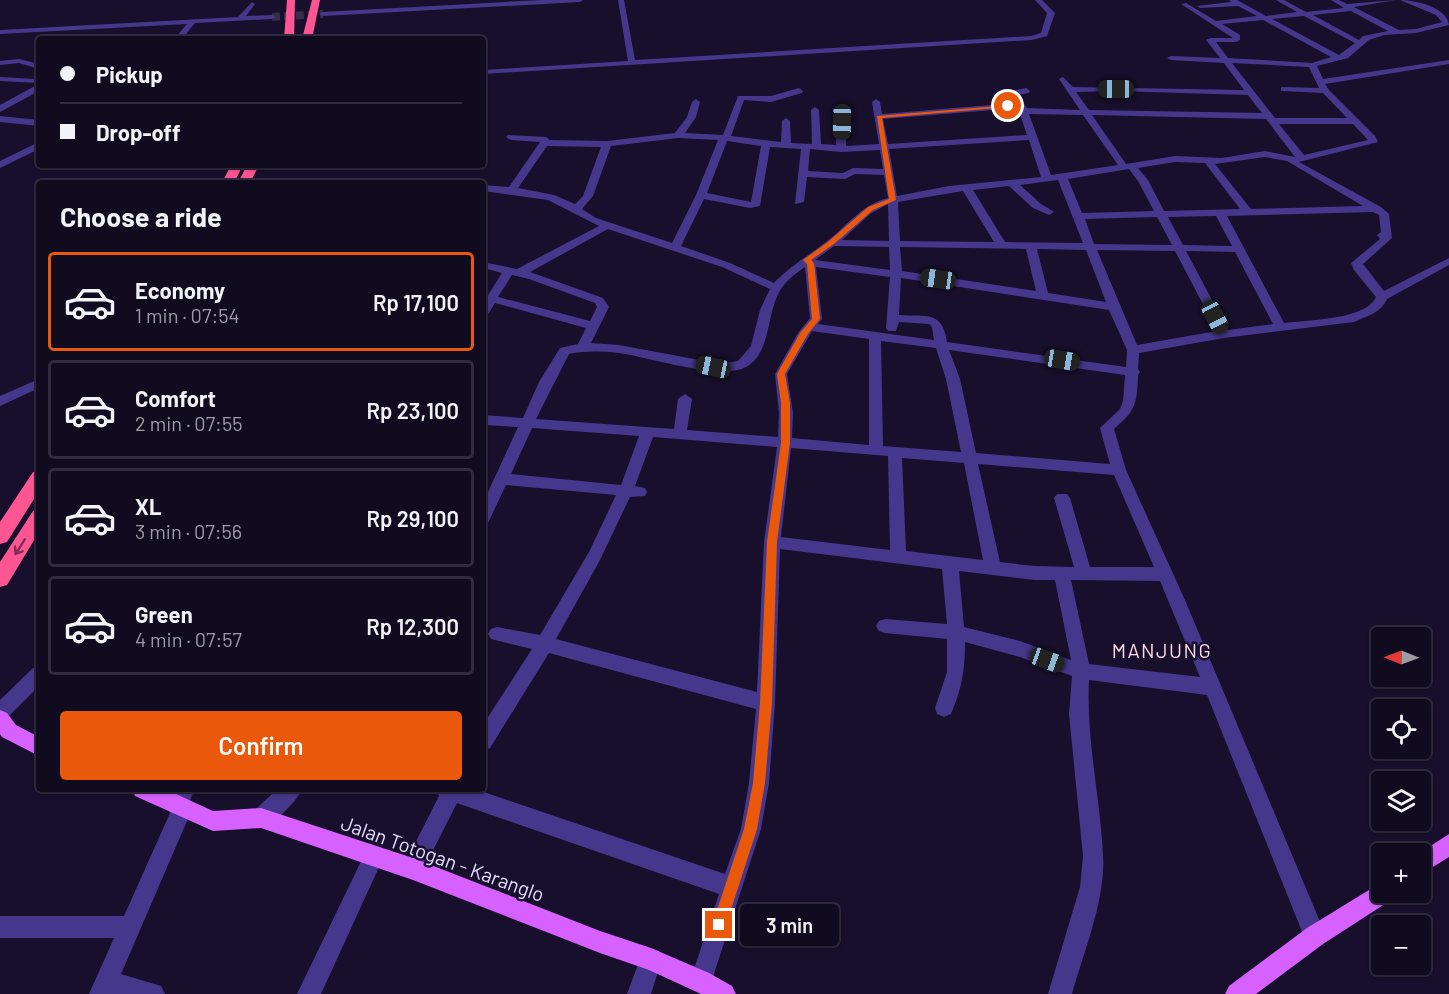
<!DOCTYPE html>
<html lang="en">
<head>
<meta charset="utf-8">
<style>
  body { margin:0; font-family:Barlow,sans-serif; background:#1e192d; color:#f1f3f6; height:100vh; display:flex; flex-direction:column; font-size:22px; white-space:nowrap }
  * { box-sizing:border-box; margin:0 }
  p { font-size:20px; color:#9c9ba5 }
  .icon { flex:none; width:33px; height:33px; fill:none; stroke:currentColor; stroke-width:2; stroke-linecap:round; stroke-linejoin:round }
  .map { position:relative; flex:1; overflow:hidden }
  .side { position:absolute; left:36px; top:180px; width:450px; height:612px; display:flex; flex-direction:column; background:#110b20; border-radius:6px; box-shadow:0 2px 4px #0004,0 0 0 2px #302b3e }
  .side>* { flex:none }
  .hud { position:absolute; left:36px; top:36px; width:450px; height:132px; border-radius:6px; box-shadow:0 2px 4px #0004,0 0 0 2px #302b3e; display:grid; align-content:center; height:132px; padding:0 24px; background:#110b20 }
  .needle { width:39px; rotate:271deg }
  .fabs { position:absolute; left:1371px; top:627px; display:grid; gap:12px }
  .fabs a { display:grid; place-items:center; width:60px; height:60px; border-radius:6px; background:#110b20; box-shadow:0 2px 4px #0004,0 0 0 2px #302b3e; font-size:30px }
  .end { position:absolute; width:27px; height:27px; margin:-14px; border:8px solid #ea580c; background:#fff; box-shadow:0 0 0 3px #fff }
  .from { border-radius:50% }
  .bubble { position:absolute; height:42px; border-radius:6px; background:#110b20; box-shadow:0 2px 4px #0004,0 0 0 2px #302b3e; font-size:20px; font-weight:600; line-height:42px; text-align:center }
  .car { position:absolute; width:18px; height:36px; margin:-18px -9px; border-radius:8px; box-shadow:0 0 4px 2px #0007; background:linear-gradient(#222 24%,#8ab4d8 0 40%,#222 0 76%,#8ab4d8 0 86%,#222 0) }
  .hud b { display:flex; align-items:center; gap:21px; height:57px; font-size:22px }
  .hud b+b { border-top:2px solid #302b3e }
  .hud i { width:15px; height:15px; background:#f1f3f6 }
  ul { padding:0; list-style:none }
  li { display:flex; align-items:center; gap:18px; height:99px; margin:0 12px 9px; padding:0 12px; border:3px solid #302b3e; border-radius:6px }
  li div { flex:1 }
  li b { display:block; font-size:22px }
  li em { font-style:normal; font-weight:600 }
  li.on { border-color:#ea580c }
  li>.icon { width:54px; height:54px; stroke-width:1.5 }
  h2 { padding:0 24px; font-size:27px; line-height:72px }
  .cta { display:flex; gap:12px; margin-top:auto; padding:12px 24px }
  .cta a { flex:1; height:69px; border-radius:6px; background:#ea580c; color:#fff; font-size:24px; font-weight:600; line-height:69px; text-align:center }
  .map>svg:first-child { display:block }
</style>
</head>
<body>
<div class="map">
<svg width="1449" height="994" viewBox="0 0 1449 994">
  <rect width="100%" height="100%" fill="#170f2b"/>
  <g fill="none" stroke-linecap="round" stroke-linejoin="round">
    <polyline stroke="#352d4b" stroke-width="8" stroke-dasharray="8 4" stroke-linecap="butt" points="272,17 323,14"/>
    <g fill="#45388c" fill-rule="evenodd">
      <polygon points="542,0 583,0 580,2 323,16 319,14 323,12"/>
      <polygon points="618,0 624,0 635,60 1031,36 1041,33 1047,13 1035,0 1042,0 1055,13 1047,36 1032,40 483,74 483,70 628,61"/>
      <path d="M1229,0H1237L1266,16L1297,12L1276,0H1284L1306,12L1344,8L1331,0H1339L1347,4L1396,0L1354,7L1399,30L1416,29L1442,22L1436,15L1400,0C1415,0 1447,7 1449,25L1416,33L1384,35L1369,40L1348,58L1317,66L1323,79L1449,60V64L1325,84L1329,90L1375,136L1378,142L1299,162L1381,207L1389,214L1392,238L1363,264L1384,291L1449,258V265L1387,299C1381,313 1367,316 1354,322L1224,338L1139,353L1138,369L1140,372L1138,375C1137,404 1136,410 1114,429L1126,470L1185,600L1326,936L1323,944L1315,947L1307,944L1207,695L1089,680C1086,739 1100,796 1103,855C1106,899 1084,951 1072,994H1048L1080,887L1083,856L1069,714L1072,676L1020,657L965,642C965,670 962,688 951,714L944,717L937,714L935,708L947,672V639L885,633L879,631L876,626L879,621L885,619L947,624L942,569L780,549L775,703L769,783L761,829L709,989L701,992L693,989L690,981L719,894L457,803L420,876L413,880L406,876L402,869L439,796L436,789H475L725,874L741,829L749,783L756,709L549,653L490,748L483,751V725L532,649L491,639L488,634L491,629L497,627L540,635L589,552L616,495L506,485L488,523L483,525V503L518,427L483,425V415L523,418L539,382L560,348L578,344L586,328L495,303L487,316L483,317V303L502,273L483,268V262L517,269L599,226L548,200L483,191V185L509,187L540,142L511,140L506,137L508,135L546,137L550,140L607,141L675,133L687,117L692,102L696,99L700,102L696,117L685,133L723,135L738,96H771L799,88L803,91L802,93L771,102L744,100L731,136L781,142L782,121L786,118L790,121L791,143L812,144L811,110L815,107L819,110L821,144L836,145L837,109L841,106L845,109L846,146L879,144L872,102L876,99L880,102L882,114L1015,103L1009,93L1010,91L1026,88L1030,91L1029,93L1018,95L1027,108L1080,110L1059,79L1063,77L1073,87L1244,90L1224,63L1171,60L1167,58L1171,56L1220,58L1206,40L1210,38H1233L1181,4L1186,3L1216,21L1257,16L1238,6L1200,8L1197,6L1231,2ZM1351,11L1388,31L1363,36L1359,40L1313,15ZM1304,16L1355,43L1339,55L1272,19ZM1263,20L1331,57L1312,63L1228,58L1216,42H1236L1240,40V35L1222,24ZM1232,63L1309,67L1319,88L1284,87H1281V91L1323,93L1347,118H1275ZM1116,91L1248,95L1262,113L1089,110L1076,92ZM1018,108L1027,135L888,144L883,119ZM1029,114L1083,115L1118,165L1051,175ZM1092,115L1266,119L1295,157L1265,151L1222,158L1175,156L1126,164ZM1279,124H1353L1368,140L1304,155ZM678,138L718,140L696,195L672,243L596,218L582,209L593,196L611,146ZM1029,140L1041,177L949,186L897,196L889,149ZM727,141L761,146L751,202L707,193ZM547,146L601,147L583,196L575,204L554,195L518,188ZM770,147L801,149L795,204L804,202L807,177L845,179L855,174L884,175L888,198C862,204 846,227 826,242C808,256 790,266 774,283L730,263L681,246L704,199L750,208L760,206ZM810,149L841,152L880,150L883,169L853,168L843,173L808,171ZM1265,157L1287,161L1363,206L1251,209L1215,164ZM1175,162L1205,163L1240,209L1164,211L1148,180L1138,168ZM1129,169L1138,181L1154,211L1082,213L1068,179ZM1058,180L1083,243L1005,242L973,190L1009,186L1033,208L1049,215L1054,212L1041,204L1020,185ZM963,191L994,242L900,241L898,202ZM888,204L889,241L842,240L870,214ZM1373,212L1379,215L1381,232L1377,235L1380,239L1351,263L1354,270L1376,297C1366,320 1307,320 1284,323L1227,216ZM1216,216L1232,246L1183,245L1168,217ZM1157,217L1172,245L1094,244L1085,219ZM608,229L722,267L770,289L760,310L751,346L738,361L721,364L619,345L591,343L609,307L603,298L530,272ZM834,246L889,247L890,270L815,260ZM900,247L1026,249L1036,291L902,271ZM1037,249L1086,250L1106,302L1048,293ZM1097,250L1175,251L1217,331L1137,345ZM1186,251L1235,252L1273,324L1228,330ZM805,267L810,318L798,333L775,374L779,413L778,437L687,430L692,399L685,394L678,399L674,429L536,419L569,354C585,351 602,351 619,353C649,357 721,381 746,367C772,353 766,312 781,289C787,280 796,273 805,267ZM816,267L890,277L886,328L888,331H896L899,322L929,324L932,327L934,340L818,324L822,319ZM512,275L529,279L595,303L597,307L590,321L498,297ZM901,278L1109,310L1127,350L1126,367L947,342C942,310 927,317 899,315ZM812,331L869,339V445L792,438L793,413L787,374ZM881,341L936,348L946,379L961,452L883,446ZM949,350L1125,375L1123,401L1120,409L1100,428L1110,464L976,453L960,379ZM532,428L639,436L621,485L511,474ZM653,437L777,447L764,542L757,692L556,639L600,560L630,497L645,496L647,492L645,488L635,486ZM791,448L888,456L890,550L781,537ZM902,458L964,463L983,560L906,551ZM978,464L1114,475L1154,567H1090L1070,498L1067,494H1057L1054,498L1074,567L1034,566L1000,562ZM959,571L1034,580H1055L1071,660L1020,641L964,627ZM1071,580L1160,581L1200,677L1089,664Z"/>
      <polygon points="252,2 255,4 246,16 272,15 276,17 272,19 195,23 182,39 174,39 187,24 0,34 0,30 238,17"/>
      <polygon points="19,59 39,64 39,69 19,63 0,65 0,61"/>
      <polygon points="0,77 36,79 39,79 39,83 0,81"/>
      <polygon points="33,87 39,87 39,91 0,112 0,105"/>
      <polygon points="0,116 39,120 39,126 0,122"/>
      <polygon points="39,142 39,149 0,168 0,161"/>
      <polygon points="39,379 39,388 0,406 0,396"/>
      <polygon points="39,666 39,686 7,718 0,721 0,700 33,668"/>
      <polygon points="174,789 195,789 190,800 193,807 121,974 161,986 165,994 89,994 114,938 0,938 0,916 124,916 170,813 166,805"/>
      <path d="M277,789H302C296,803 275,822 261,828L254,825L251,818L254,811Z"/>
      <polygon points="374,846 381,849 384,856 321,994 297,994 367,849"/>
      <polygon points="651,948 659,951 662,959 651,994 627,994 643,951"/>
    </g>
    <g fill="#d661ff" fill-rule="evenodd">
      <polygon points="0,710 7,713 16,725 39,737 39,756 2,737 0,734"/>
      <polygon points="132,789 165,789 213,811 261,808 413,858 600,931 651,948 709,973 732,986 736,994 701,994 649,970 600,953 413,880 261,828 213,831 135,796"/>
      <polygon points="1449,834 1449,857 1420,875 1420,854 1418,854"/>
      <polygon points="1382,882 1382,892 1394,892 1391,900 1323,944 1256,994 1225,994 1229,986 1307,928"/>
    </g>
    <g fill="#ff5592" fill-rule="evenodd">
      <polygon points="287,0 295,0 294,39 284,39"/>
      <polygon points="312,0 320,0 312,39 302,39"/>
      <polygon points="231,165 243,165 234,183 222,183"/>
      <polygon points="247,165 259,165 250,183 238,183"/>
      <polygon points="39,471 39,491 7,542 0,544 0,522 33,472"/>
      <polygon points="39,509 39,532 7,585 0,587 0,562 33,511"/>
    </g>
  </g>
  <defs><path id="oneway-shaft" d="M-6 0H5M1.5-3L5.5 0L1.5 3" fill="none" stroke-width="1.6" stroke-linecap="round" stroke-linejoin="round" transform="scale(1.5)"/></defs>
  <use stroke="#7f2e59" href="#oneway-shaft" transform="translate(20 547) rotate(122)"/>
  <polygon fill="#ea580c" points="1010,105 1008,107 882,118 896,200 873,210 834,244 811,260 814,263 820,319 808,334 785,374 790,403 790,443 777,542 772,703 765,783 757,829 726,925 724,930 719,932 714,930 712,925 744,829 753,783 760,703 767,542 781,443 781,403 777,374 800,333 812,319 807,264 803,260 829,241 868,207 889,199 877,116"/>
  <g text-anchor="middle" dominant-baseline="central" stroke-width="5" stroke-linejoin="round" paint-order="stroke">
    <g font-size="20" letter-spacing="1.5" fill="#ffdcee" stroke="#170f2b">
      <text x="1162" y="650">MANJUNG</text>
    </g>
    <g font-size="20" fill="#e2daff" stroke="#170f2b">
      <text transform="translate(443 858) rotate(20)">Jalan Totogan - Karanglo</text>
    </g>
  </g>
</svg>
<div class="fabs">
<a><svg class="needle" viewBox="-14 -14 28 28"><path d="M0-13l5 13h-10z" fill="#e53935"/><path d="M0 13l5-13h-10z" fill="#9c9ba5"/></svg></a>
<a><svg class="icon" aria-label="locate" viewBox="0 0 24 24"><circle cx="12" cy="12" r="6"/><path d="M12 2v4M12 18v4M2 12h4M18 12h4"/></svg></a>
<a><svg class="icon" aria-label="layers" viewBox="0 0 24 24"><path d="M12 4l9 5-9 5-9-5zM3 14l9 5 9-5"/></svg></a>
<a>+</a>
<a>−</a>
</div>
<i class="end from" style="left:1008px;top:106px"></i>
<i class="end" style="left:719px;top:925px"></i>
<div class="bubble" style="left:740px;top:904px;width:99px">3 min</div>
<i class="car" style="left:1116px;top:89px;rotate:270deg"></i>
<i class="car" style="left:842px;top:122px;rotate:181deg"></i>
<i class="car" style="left:938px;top:279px;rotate:278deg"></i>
<i class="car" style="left:1215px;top:317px;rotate:152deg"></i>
<i class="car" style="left:1062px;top:360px;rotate:99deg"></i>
<i class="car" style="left:713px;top:367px;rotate:282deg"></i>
<i class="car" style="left:1047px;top:660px;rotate:110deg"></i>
<div class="hud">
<b><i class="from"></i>Pickup</b>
<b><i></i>Drop-off</b>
</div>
<section class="side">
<h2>Choose a ride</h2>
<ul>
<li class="on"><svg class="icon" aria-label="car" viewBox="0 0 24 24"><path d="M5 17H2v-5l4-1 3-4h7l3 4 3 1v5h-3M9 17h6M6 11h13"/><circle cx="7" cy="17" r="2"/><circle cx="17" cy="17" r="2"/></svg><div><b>Economy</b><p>1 min · 07:54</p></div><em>Rp 17,100</em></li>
<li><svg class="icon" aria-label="car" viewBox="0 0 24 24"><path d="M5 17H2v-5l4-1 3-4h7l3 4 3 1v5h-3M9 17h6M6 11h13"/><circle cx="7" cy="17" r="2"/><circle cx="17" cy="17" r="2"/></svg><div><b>Comfort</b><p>2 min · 07:55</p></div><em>Rp 23,100</em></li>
<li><svg class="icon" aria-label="car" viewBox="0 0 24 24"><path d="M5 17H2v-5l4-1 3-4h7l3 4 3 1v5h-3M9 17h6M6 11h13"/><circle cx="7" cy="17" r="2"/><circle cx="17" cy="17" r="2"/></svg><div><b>XL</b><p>3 min · 07:56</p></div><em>Rp 29,100</em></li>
<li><svg class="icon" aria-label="car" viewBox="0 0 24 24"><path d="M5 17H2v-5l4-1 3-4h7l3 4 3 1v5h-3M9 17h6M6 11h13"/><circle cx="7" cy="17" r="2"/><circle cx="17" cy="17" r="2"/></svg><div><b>Green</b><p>4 min · 07:57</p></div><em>Rp 12,300</em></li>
</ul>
<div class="cta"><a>Confirm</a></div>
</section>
</div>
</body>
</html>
